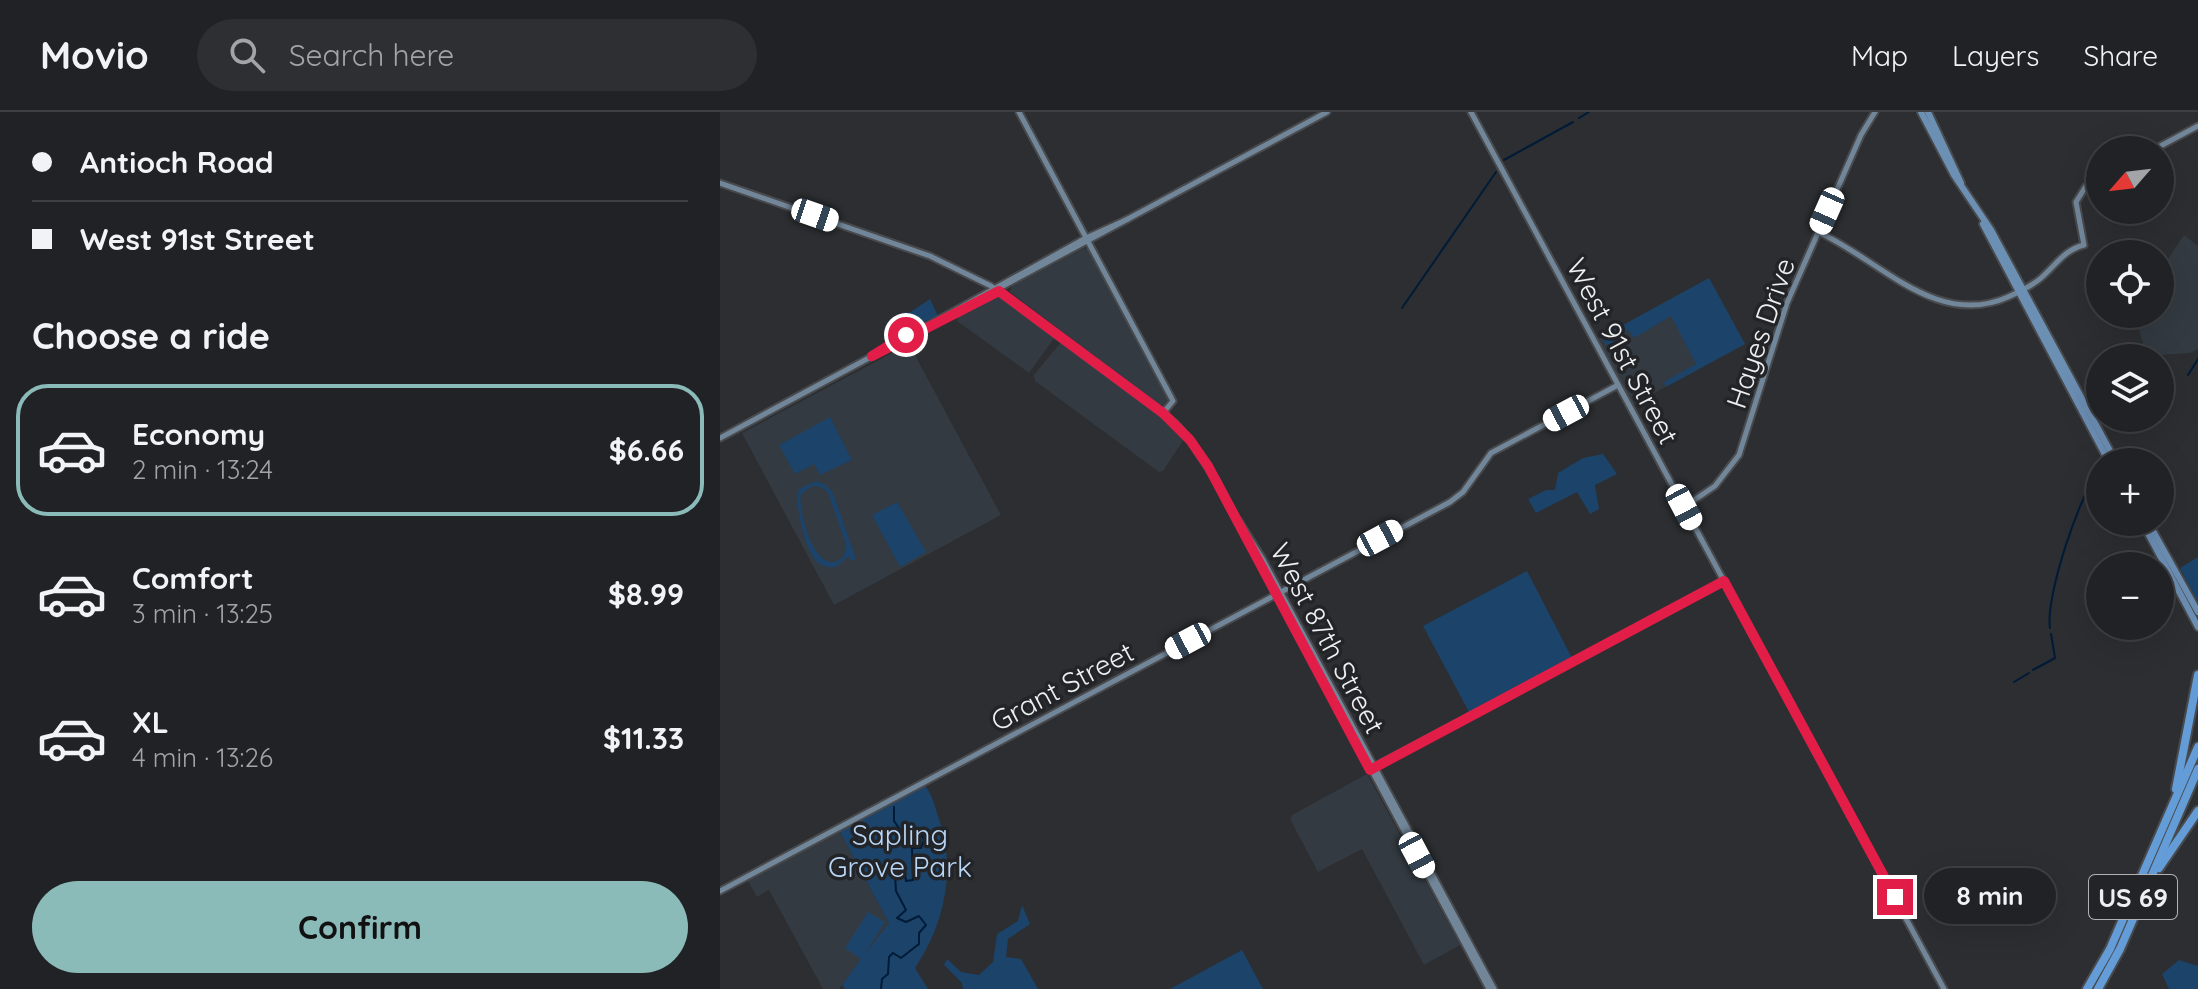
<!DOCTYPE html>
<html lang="en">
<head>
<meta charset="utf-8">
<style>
  body { margin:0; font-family:Quicksand,sans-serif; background:#2d2f32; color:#f1f3f6; height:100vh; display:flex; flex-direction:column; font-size:30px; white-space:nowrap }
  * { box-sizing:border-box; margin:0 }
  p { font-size:26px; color:#a2a4a7 }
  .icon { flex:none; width:44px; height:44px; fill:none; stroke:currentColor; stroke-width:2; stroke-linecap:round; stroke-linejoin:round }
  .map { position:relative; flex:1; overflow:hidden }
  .panel { display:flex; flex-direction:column; background:#212225; width:720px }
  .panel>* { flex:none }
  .banner { display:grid; align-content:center; height:176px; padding:0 32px; background:#212225 }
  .needle { width:52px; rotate:242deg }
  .fabs { position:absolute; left:1366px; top:24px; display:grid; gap:16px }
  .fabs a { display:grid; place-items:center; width:88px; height:88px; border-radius:50%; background:#212225; box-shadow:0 8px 32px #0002,0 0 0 2px #3e3f42; font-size:40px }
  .end { position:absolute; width:36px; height:36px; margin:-18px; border:10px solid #e11d48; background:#fff; box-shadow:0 0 0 4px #fff }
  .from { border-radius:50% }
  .bubble { position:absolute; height:56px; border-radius:28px; background:#212225; box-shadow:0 8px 32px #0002,0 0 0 2px #3e3f42; font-size:26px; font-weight:700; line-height:56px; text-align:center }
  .car { position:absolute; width:24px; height:48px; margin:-24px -12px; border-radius:10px; box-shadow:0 0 6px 2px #0007; background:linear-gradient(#fff 24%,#345 0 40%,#fff 0 76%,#345 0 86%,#fff 0) }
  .banner b { display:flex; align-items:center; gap:28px; height:76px; font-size:30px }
  .banner b+b { border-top:2px solid #3e3f42 }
  .banner i { width:20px; height:20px; background:#f1f3f6 }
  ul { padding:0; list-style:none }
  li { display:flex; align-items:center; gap:24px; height:132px; margin:0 16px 12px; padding:0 16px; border:4px solid transparent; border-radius:32px }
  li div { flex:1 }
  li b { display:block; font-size:30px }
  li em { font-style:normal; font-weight:700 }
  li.current { border-color:#8bbbb9 }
  li>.icon { width:72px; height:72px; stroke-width:1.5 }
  h2 { padding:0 32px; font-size:36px; line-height:96px }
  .button { display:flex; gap:16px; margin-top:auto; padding:16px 32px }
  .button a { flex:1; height:92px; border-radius:48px; background:#8bbbb9; color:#111; font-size:32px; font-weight:700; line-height:92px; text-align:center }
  header { display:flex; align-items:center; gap:48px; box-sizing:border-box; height:112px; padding:0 40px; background:#212225; border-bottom:2px solid #3e3f42 }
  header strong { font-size:38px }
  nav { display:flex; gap:44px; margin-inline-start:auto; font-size:28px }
  .search { width:560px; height:72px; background:#2d2f32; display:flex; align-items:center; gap:20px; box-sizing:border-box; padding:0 28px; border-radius:44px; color:#a2a4a7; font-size:30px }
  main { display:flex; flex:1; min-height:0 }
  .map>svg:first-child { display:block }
</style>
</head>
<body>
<header>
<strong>Movio</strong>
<div class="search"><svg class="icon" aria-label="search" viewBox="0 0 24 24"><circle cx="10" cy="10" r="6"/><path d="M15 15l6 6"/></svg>Search here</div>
<nav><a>Map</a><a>Layers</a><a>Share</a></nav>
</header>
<main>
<section class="panel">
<div class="banner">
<b><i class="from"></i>Antioch Road</b>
<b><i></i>West 91st Street</b>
</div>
<h2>Choose a ride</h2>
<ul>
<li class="current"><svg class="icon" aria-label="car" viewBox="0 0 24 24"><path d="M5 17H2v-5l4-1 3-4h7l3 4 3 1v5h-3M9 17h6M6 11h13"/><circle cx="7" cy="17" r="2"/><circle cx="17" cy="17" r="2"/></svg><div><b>Economy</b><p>2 min · 13:24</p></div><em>$6.66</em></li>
<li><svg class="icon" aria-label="car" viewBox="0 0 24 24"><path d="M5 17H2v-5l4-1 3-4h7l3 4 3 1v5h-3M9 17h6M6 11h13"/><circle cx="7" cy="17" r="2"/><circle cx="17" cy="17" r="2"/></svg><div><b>Comfort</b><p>3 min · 13:25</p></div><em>$8.99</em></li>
<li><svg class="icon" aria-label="car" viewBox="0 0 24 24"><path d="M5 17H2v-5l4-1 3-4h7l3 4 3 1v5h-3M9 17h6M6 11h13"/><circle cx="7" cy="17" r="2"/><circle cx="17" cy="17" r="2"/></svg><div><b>XL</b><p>4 min · 13:26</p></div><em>$11.33</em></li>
</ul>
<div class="button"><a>Confirm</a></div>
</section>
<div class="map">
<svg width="1478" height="877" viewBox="0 0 1478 877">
  <rect width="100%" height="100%" fill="#2c2e31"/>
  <g fill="#333a41">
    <polygon points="1464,123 1478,134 1478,237 1470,241 1426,244 1415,202 1440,202 1440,159"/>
    <polygon points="364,136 368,137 449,285 444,293 439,293 290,180 292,174"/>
    <polygon points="989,166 1025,232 912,293 876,228"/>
    <polygon points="277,183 335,225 309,261 237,209 238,203"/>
    <polygon points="342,229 449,311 464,327 443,359 439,360 315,269 314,263"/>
    <polygon points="189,232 281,403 114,493 22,321"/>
    <polygon points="647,662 740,833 704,853 642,737 598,760 570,707 572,703"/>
    <polygon points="119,718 169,811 119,877 103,877 49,778 37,785 28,769"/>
  </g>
  <g fill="#1c436a" fill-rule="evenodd">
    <polygon points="989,166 1025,232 946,275 944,270 976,252 951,204 914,226 908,218 899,223 902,229 886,233 881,225"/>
    <polygon points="210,187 218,204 191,215 183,200 189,201"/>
    <polygon points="110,305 132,348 100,363 94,352 75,362 59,333"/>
    <polygon points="883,342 897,362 875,373 879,397 870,402 857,380 816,401 808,387 826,378 835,378 838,361 863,346"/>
    <path d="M96,369L106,373L113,381L136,447L131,449L129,444L116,455C109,456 103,455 97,450C86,440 73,390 79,377ZM92,374L102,375L108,381L126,432L124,444C97,471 77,399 81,382Z"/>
    <polygon points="177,390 206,440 180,455 152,403"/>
    <polygon points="1478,445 1478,490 1460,456"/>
    <polygon points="807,459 852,546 749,600 703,514"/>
    <path d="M204,673C211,680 214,691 217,701C237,754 226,810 195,856L208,877H125L122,873L141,847L125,836L148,800L165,810L145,842L169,811L119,718Z"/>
    <polygon points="302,793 310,812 288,827 286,845 301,847 318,877 243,877 242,871 224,853 227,847 241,860 259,863 273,850 277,822 298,809"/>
    <polygon points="522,838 543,877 450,877"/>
    <polygon points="1459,848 1478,854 1478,877 1449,877 1442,862"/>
  </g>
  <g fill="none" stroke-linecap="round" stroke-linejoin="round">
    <g stroke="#001b37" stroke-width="2">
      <polyline points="859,6 869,0"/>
      <polyline points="784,48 853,10"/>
      <polyline points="682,196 776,60"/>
      <polyline points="1468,263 1478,247"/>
      <path d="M1330,516C1325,485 1360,381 1380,357"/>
      <polyline points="1313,558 1335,546 1331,522"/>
      <polyline points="1294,570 1309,561"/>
      <polyline points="161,877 162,867 168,862 169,845 173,841 181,846 199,832 199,821 206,813 199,804 186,810 177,806 186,798 176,779 175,763 184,757 186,769 193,768 192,736 201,736 204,728 199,716 181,719 174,709 174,695"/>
    </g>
    <defs>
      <g id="secondary">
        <polyline points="299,0 451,285 453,289 443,301"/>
        <polyline points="751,0 1224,877"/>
        <polyline points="1433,38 1478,14"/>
        <polyline points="0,71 210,144 271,174 455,311 470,328 496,368 769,877"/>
        <path d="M1098,120C1159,147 1216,217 1288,185C1299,180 1312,174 1321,166C1336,153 1344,138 1364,133L1356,90L1366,74L1380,66"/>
        <polyline points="153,244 366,126 408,107"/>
        <polyline points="0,326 607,0"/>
        <polyline points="964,395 995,374 1019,343 1067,191 1141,23 1155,0"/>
        <polyline points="518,408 542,446 774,877"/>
        <polyline points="654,655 1004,469"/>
        <polyline points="0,779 730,390 743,380 771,341 898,273"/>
      </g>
      <g id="primary">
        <polyline points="1201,0 1234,63 1271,118 1396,350"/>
        <polyline points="1208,0 1241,71"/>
        <polyline points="1263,112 1389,350"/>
        <polyline points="1422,410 1478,515"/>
        <polyline points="1428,410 1478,500"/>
      </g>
      <g id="highway">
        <polyline points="1456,677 1478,563"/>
        <polyline points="1439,756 1478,699"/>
        <polyline points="1367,877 1390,837 1478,635"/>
        <polyline points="1378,877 1400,837 1478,657"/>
      </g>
    </defs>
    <use href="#secondary" stroke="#484a4d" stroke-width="9"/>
    <use href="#primary" stroke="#484a4d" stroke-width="10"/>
    <use href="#highway" stroke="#484a4d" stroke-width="12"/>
    <use href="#secondary" stroke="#728699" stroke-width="5"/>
    <use href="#primary" stroke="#6c8fb4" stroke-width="6"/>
    <use href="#highway" stroke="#639cd7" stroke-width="8"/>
  </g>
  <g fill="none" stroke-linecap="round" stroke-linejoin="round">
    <polyline stroke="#e11d48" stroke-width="10" points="186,223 152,244 279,179 443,301 470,328 488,354 650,658 1004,469 1175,785"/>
  </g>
  <g text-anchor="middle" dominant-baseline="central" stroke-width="7" stroke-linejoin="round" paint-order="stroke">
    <rect fill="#222427" stroke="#b0b2b4" stroke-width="2" x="1369" y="763" width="88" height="44" rx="6"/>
    <g font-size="26" font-weight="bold" fill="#edeff0">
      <text x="1413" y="785">US 69</text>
    </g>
    <g font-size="28" fill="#edeff0" stroke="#222427">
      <text transform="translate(1040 221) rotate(-71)">Hayes Drive</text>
      <text transform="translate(903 239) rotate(62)">West 91st Street</text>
      <text transform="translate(608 526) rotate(62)">West 87th Street</text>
      <text transform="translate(342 574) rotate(-28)">Grant Street</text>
    </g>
    <g font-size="28" fill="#b9d6f6" stroke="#222427">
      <text x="180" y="722">Sapling<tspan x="180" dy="32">Grove Park</tspan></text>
    </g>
  </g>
</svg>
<div class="fabs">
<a><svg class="needle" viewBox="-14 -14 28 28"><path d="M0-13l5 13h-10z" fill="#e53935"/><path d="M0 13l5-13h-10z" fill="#a2a4a7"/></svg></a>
<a><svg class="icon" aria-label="locate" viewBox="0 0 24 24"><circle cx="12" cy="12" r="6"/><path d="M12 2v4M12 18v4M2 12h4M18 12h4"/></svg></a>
<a><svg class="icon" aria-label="layers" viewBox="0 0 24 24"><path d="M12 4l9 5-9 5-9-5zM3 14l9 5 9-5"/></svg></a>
<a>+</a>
<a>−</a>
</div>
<i class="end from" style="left:186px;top:223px"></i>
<i class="end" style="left:1175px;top:785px"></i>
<div class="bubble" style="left:1204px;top:756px;width:132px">8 min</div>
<i class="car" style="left:1107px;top:99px;rotate:204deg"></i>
<i class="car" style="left:95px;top:103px;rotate:109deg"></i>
<i class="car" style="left:846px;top:301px;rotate:242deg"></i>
<i class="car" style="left:964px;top:395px;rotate:152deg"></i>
<i class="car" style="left:660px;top:426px;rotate:62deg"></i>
<i class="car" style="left:468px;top:529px;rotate:242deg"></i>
<i class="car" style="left:697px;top:743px;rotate:152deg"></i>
</div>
</main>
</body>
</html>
